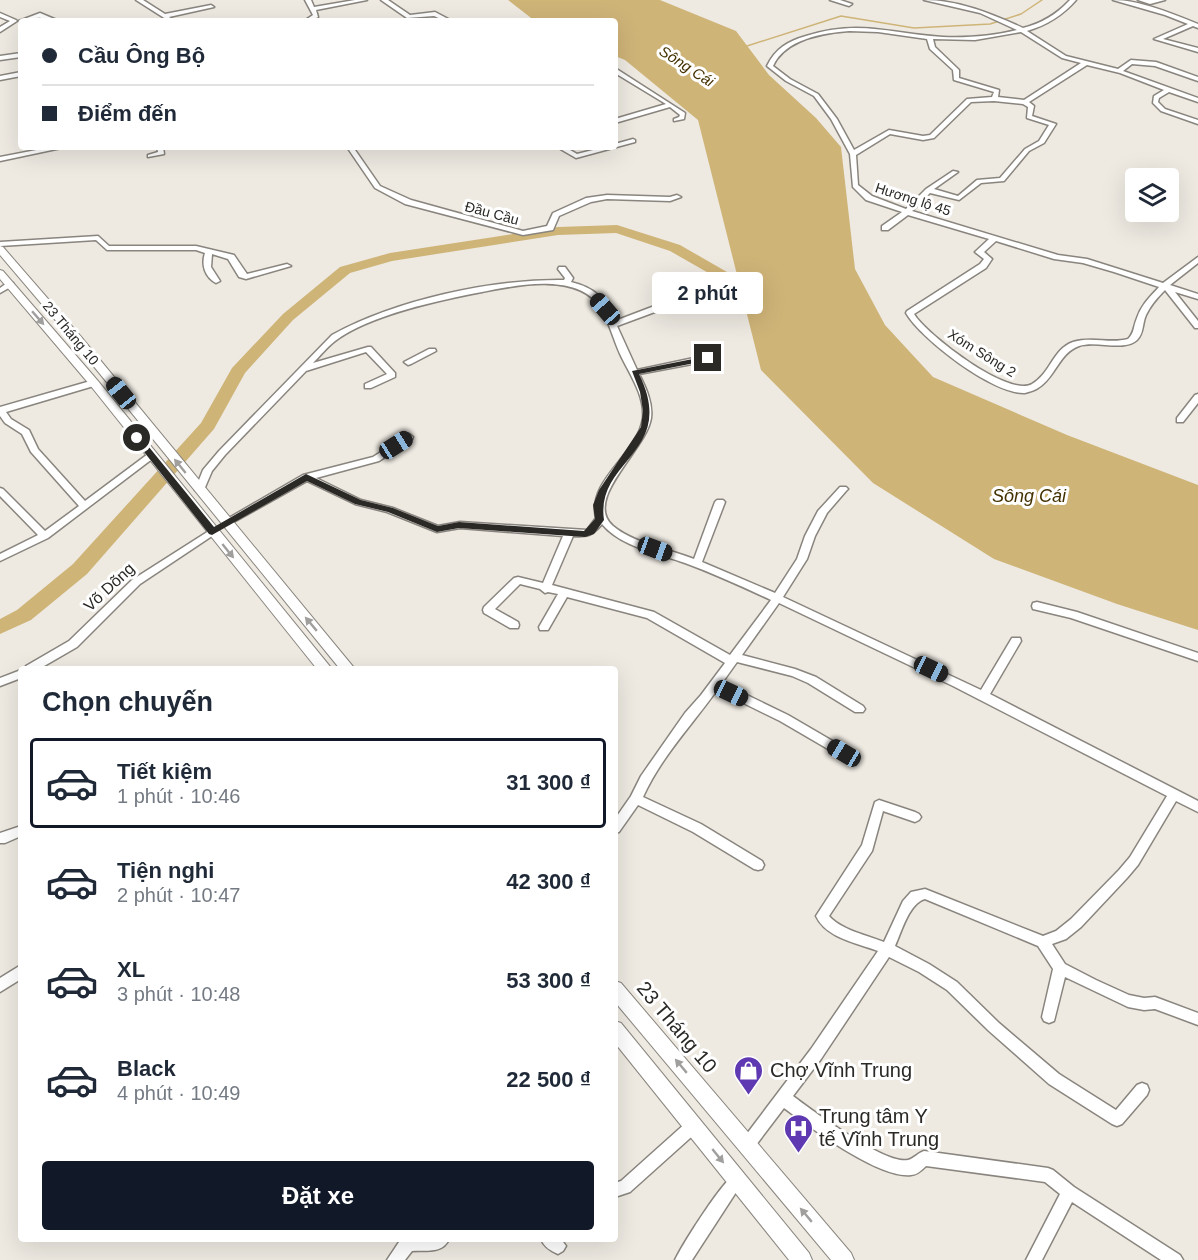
<!DOCTYPE html>
<html lang="vi">
<head>
<meta charset="utf-8">
<style>
  body { margin:0; font-family:Arial,sans-serif; background:#f6f6f7; color:#1f2937; height:100vh; display:flex; flex-direction:column; font-size:22px; white-space:nowrap }
  * { box-sizing:border-box; margin:0 }
  p { font-size:20px; color:#747a83 }
  .icon { flex:none; width:33px; height:33px; fill:none; stroke:currentColor; stroke-width:2; stroke-linecap:round; stroke-linejoin:round }
  .map { position:relative; flex:1; overflow:hidden }
  .details { position:absolute; left:18px; top:666px; width:600px; height:576px; display:flex; flex-direction:column; background:#fff; border-radius:6px; box-shadow:0 6px 24px #0002 }
  .details>* { flex:none }
  .guide { position:absolute; left:18px; top:18px; width:600px; height:132px; border-radius:6px; box-shadow:0 6px 24px #0002; display:grid; align-content:center; height:132px; padding:0 24px; background:#fff }
  .controls { position:absolute; left:1125px; top:168px; display:grid; gap:12px }
  .controls a { display:grid; place-items:center; width:54px; height:54px; border-radius:6px; background:#fff; box-shadow:0 6px 24px #0002; font-size:30px }
  .end { position:absolute; width:27px; height:27px; margin:-14px; border:8px solid #2b2926; background:#fff; box-shadow:0 0 0 3px #fff }
  .from { border-radius:50% }
  .bubble { position:absolute; height:42px; border-radius:6px; background:#fff; box-shadow:0 6px 24px #0002; font-size:20px; font-weight:700; line-height:42px; text-align:center }
  .car { position:absolute; width:18px; height:36px; margin:-18px -9px; border-radius:8px; box-shadow:0 0 4px 2px #0007; background:linear-gradient(#222 24%,#8ab4d8 0 40%,#222 0 76%,#8ab4d8 0 86%,#222 0) }
  .guide b { display:flex; align-items:center; gap:21px; height:57px; font-size:22px }
  .guide b+b { border-top:2px solid #e0e1e3 }
  .guide i { width:15px; height:15px; background:#1f2937 }
  ul { padding:0; list-style:none }
  li { display:flex; align-items:center; gap:18px; height:90px; margin:0 12px 9px; padding:0 12px; border:3px solid transparent; border-radius:6px }
  li div { flex:1 }
  li b { display:block; font-size:22px }
  li em { font-style:normal; font-weight:700 }
  li.on { border-color:#111827 }
  li>.icon { width:54px; height:54px; stroke-width:1.5 }
  h2 { padding:0 24px; font-size:27px; line-height:72px }
  .button { display:flex; gap:12px; margin-top:auto; padding:12px 24px }
  .button a { flex:1; height:69px; border-radius:6px; background:#111827; color:#fff; font-size:24px; font-weight:700; line-height:69px; text-align:center }
  .map>svg:first-child { display:block }
</style>
</head>
<body>
<div class="map">
<svg width="1198" height="1260" viewBox="0 0 1198 1260">
  <rect width="100%" height="100%" fill="#eeeae2"/>
  <polygon fill="#cfb478" points="508,0 660,0 736,31 769,75 816,118 841,147 855,269 885,325 933,377 1067,435 1198,485 1198,630 1117,604 994,559 873,483 761,370 698,120 625,60 615,56 615,21 535,21"/>
  <g fill="none" stroke-linecap="round" stroke-linejoin="round">
    <polyline stroke="#cfb478" stroke-width="1.5" points="747,46 841,16 914,28 990,24 1021,14 1042,0"/>
    <polygon fill="#cfb478" fill-rule="evenodd" points="617,225 680,245 734,276 764,277 771,281 764,285 726,283 670,251 616,233 558,235 392,261 350,273 293,320 245,373 214,429 87,574 31,620 0,634 0,619 17,610 73,564 201,423 232,368 283,314 340,267 390,253 558,227"/>
    <defs>
      <g id="minor">
        <polygon points="136,0 143,0 165,14 211,5 214,7 169,17 172,19 169,21"/>
        <polygon points="305,0 311,0 314,7 355,0 367,0 316,10 318,17 311,21 304,21 313,15"/>
        <polygon points="381,0 388,0 410,15 435,12 452,21 445,21 434,16 407,18"/>
        <polygon points="830,0 840,0 852,4 849,6"/>
        <path d="M924,0C959,0 992,14 1023,28C1042,23 1056,15 1070,0H1076C1062,16 1047,25 1027,31L1066,56L1118,69L1131,60L1156,62L1198,77V81L1155,66L1132,64L1123,71L1198,98V102L1169,92L1159,98L1158,102L1165,109L1198,120V124L1161,111L1153,103L1154,96L1164,90L1120,73L1087,65L1029,102L1034,106L1032,116L1056,124L1044,143L1029,151L1004,181L981,183L959,200L930,193L912,211L1058,255L1087,259L1163,283L1198,257V263L1170,285L1198,294V299L1175,292L1198,321V328H1195L1165,290C1157,298 1151,305 1146,315C1142,324 1144,333 1137,340C1124,352 1096,340 1079,346C1059,353 1055,378 1038,388C1035,390 1029,392 1025,393C994,395 921,339 906,313L907,311L980,264L984,259L975,252L989,239L908,215L888,230H882V226L902,212L866,200L853,187L850,154L831,119L814,96L786,81L767,66C775,49 788,41 806,36C860,19 891,34 943,37C968,38 993,36 1017,30L980,13ZM849,31L878,32L927,39L930,49L953,70L954,80L994,92L992,97L967,99L930,135L923,136L889,130L854,150L837,119L818,94L790,79L773,66C785,39 823,33 849,31ZM1021,32L1062,58L1081,63L1024,100L998,97L999,90L959,78V70L935,47L933,39L975,40ZM994,101L1023,104L1028,107L1027,118L1049,125L1039,141L1025,149L1000,178L977,180L958,196L934,189L958,172L953,171L926,189L906,209L872,196L858,185L856,155L890,134L923,140L934,138L971,102ZM996,241L1054,259L1083,263L1114,272L1159,287C1151,296 1141,305 1137,318C1133,327 1135,332 1128,339C1110,344 1092,336 1073,342C1053,349 1050,374 1032,384C1009,398 927,335 914,314L986,268L992,259L984,252Z"/>
        <path d="M1113,0C1140,0 1173,14 1198,24V28L1193,26L1163,39L1198,48V52L1154,39L1188,24L1165,15Z"/>
        <polygon points="1138,0 1165,0 1150,4"/>
        <polygon points="0,13 16,20 17,21 0,32 0,27 10,21 0,17"/>
        <path d="M40,13L59,21C52,21 44,17 37,18C31,19 27,21 21,21V22L19,21Z"/>
        <polygon points="21,53 21,57 0,60 0,56"/>
        <polygon points="615,68 685,113 684,119 674,121 674,119 679,117 680,115 670,107 615,123 615,119 666,104 615,73"/>
        <polygon points="21,72 21,76 0,80 0,76"/>
        <polygon points="633,139 635,140 635,142 576,158 557,147 565,147 577,154 605,147 615,147 615,144"/>
        <polygon points="52,147 66,147 0,161 0,157"/>
        <polygon points="157,147 163,147 164,154 148,157 148,155 158,152"/>
        <polygon points="347,147 353,147 380,186 411,200 523,231 547,226 553,213 586,198 607,195 670,197 677,195 681,197 670,201 607,199 591,202 559,216 553,230 523,235 405,204 375,188"/>
        <path d="M98,236L109,246H196L234,255L247,274L287,264L291,266L246,279L239,277L228,259L212,254L211,267L220,281L216,283C205,277 201,265 205,253L196,250H107L96,240L0,246V242Z"/>
        <path d="M559,267H565L573,278L571,282C595,288 605,298 615,321L665,302H671V306L617,326L637,370L708,355L712,358L708,361L639,374C646,388 653,403 651,418C647,449 582,499 613,526C633,543 669,549 694,559L715,502L717,500H723L725,502L702,562L775,593L797,559L805,536L818,511L840,487H846L848,489L846,491L827,513L815,536L807,559L783,597L981,690L1012,638H1020L1021,641L990,694L1198,801V812L1176,801L1138,865L1127,878L1081,927L1066,939L1052,944L1065,964L1096,980L1129,995L1144,998L1155,997L1198,1013V1025L1155,1009L1144,1010L1128,1007L1065,977L1054,1021L1049,1023L1044,1021L1042,1017L1053,969L1038,946L925,899C909,903 901,933 895,946L929,964L957,982L999,1023L1059,1074L1116,1110L1137,1085L1142,1083L1147,1085L1149,1090L1147,1095L1122,1124L1117,1126L1112,1124L1049,1084L989,1031L947,990L919,972L889,957L821,1059L793,1096C813,1111 885,1165 908,1160C913,1159 918,1153 924,1151L1048,1168L1053,1170L1074,1187L1180,1255L1183,1260H1161L1072,1202L1042,1260H1026L1060,1194L1045,1182L926,1166C922,1170 917,1175 911,1175C879,1179 810,1127 784,1108L753,1149L748,1151L743,1149L741,1144L743,1139L811,1049L878,951C857,943 826,938 816,916L862,845L875,802L879,800L915,812L919,814L921,817L919,820L915,822L883,811L872,851L829,916C841,930 867,935 884,942L903,901L911,892L925,889L1043,936L1056,931L1071,919L1119,870L1130,857L1167,796L953,686L779,603L742,655L795,669L816,677L863,706L865,709L863,712H855L808,683L792,676L737,662L722,683L788,715L848,750L850,753L848,756L844,758L840,756L780,721L717,690C692,725 661,757 643,797L701,824L762,861L764,865L762,869L758,870L754,869L693,832L638,805L619,832L615,833V819L631,796L641,776L685,713L701,695L725,663L647,618L567,597L548,630H540L539,627L558,594L548,592L545,593L540,589L520,584L495,609L518,622L519,625L518,628H510L484,613L483,610L484,607L514,578L518,577L543,583L563,536L460,528L437,532L387,512L355,504L307,481L230,524L227,525L222,522L303,475L373,457L409,434L413,437L412,439L379,461L316,478L361,500L393,508L438,526L460,522L587,530L596,518C587,479 638,455 643,418C645,397 631,376 622,358C614,342 610,324 601,308C578,272 517,285 482,292C440,300 369,315 335,341C327,347 320,356 313,363L368,347H371L395,373V377L371,388H365V384L387,374L366,352L306,371L225,455L212,471L203,492L200,493L195,490L203,470L219,451L332,335C396,300 491,279 564,280L565,278L558,269ZM602,524C621,547 658,553 685,563C715,574 743,587 771,600L730,655L654,612L552,585L573,536C587,537 592,536 602,524Z"/>
        <polygon points="7,283 13,283 14,285 0,293 0,288"/>
        <polygon points="429,349 435,349 436,351 411,364 408,365 404,362"/>
        <polygon points="94,380 98,383 97,385 6,412 11,419 29,430 38,449 85,501 148,454 151,453 156,456 48,538 0,561 0,554 38,535 0,496 0,488 3,489 45,531 79,506 31,452 22,434 5,423 0,416 0,407"/>
        <polygon points="1198,394 1198,403 1183,422 1177,422 1177,418 1195,395"/>
        <polygon points="212,529 217,532 215,534 140,584 77,647 39,669 25,669 26,666 69,641 132,580"/>
        <polygon points="1037,602 1077,612 1198,653 1198,661 1071,618 1033,609 1032,606 1033,603"/>
        <polygon points="21,670 21,678 0,686 0,678"/>
        <polygon points="21,826 21,836 5,843 0,843 0,833"/>
        <polygon points="21,965 21,979 0,992 0,978"/>
        <polygon points="693,1119 698,1121 700,1126 698,1131 630,1192 615,1197 615,1183 621,1181 688,1121"/>
        <path d="M737,1173L742,1175L744,1180L692,1260H675C682,1245 724,1178 737,1173Z"/>
        <path d="M401,1239H449C443,1254 425,1250 412,1251L405,1260H387Z"/>
        <path d="M541,1239H561L566,1246L563,1251L558,1254C551,1251 544,1247 541,1239Z"/>
      </g>
      <g id="major">
        <polygon points="0,246 3,247 82,338 355,669 340,669 74,342 0,255"/>
        <polygon points="0,270 3,271 98,381 332,669 317,669 90,385 0,279"/>
        <polygon points="615,981 621,983 851,1253 854,1260 831,1260 615,1002"/>
        <polygon points="615,1021 621,1023 809,1253 812,1260 789,1260 615,1043"/>
      </g>
    </defs>
    <use href="#minor" stroke="#89857e" stroke-width="3"/>
    <use href="#major" stroke="#89857e" stroke-width="2"/>
    <use href="#minor" fill="#fff" fill-rule="evenodd"/>
    <use href="#major" fill="#fff" fill-rule="evenodd"/>
  </g>
  <defs><path id="oneway-solid" d="M-6-.8H1V-3.2L6.5 0L1 3.2V.8H-6Z" transform="scale(1.5)"/></defs>
  <g fill="#a09f9d">
    <use href="#oneway-solid" transform="translate(38 318) rotate(49)"/>
    <use href="#oneway-solid" transform="translate(180 466) rotate(-129)"/>
    <use href="#oneway-solid" transform="translate(228 551) rotate(51)"/>
    <use href="#oneway-solid" transform="translate(311 624) rotate(-130)"/>
    <use href="#oneway-solid" transform="translate(681 1066) rotate(-130)"/>
    <use href="#oneway-solid" transform="translate(718 1156) rotate(51)"/>
    <use href="#oneway-solid" transform="translate(806 1215) rotate(-130)"/>
  </g>
  <path fill="#2b2926" d="M708,356L711,358L710,360L639,374C678,453 595,459 604,520L594,534L585,537L459,528L437,532L388,512L355,504L307,481L212,535L209,534L133,438L140,436L214,527L306,474L361,500L393,508L438,526L459,522L584,531L595,519L593,505L599,490L641,427L643,411L640,392L632,371Z"/>
  <defs>
    <symbol id="shop-pin" viewBox="-11 -11 22 30"><path d="M0 17L-7.5 6A9.5 9.5 0 1 1 7.5 6Z" fill="#5f39b1" stroke="#fff"/><path d="M-5-2.5h2.3a2.7 3.5 0 0 1 5.4 0H5L5.5 6h-11ZM-1.5-2.5h3a1.5 2.3 0 0 0-3 0Z" fill="#fff"/></symbol>
    <symbol id="hospital-pin" viewBox="-11 -11 22 30"><path d="M0 17L-7.5 6A9.5 9.5 0 1 1 7.5 6Z" fill="#5f39b1" stroke="#fff"/><path d="M-5-5h3v3.5h4V-5h3V5h-3V1.5h-4V5h-3Z" fill="#fff"/></symbol>
  </defs>
  <g fill-rule="evenodd">
    <use href="#shop-pin" x="732" y="1054" width="33" height="45"/>
    <use href="#hospital-pin" x="782" y="1112" width="33" height="45"/>
  </g>
  <g text-anchor="middle" dominant-baseline="central" stroke-width="6" stroke-linejoin="round" paint-order="stroke">
    <g font-size="14" fill="#2b2926" stroke="#fff">
      <text transform="translate(913 199) rotate(18)">Hương lộ 45</text>
      <text transform="translate(492 213) rotate(15)">Đầu Cầu</text>
      <text transform="translate(71 333) rotate(50)">23 Tháng 10</text>
      <text transform="translate(982 353) rotate(32)">Xóm Sông 2</text>
    </g>
    <g font-size="15" font-style="italic" fill="#443100" stroke="#fff">
      <text transform="translate(687 66) rotate(33)">Sông Cái</text>
    </g>
    <g font-size="16" fill="#2b2926" stroke="#fff">
      <text transform="translate(109 587) rotate(-43)">Võ Dõng</text>
    </g>
    <g font-size="18" font-style="italic" fill="#443100" stroke="#fff">
      <text x="1029" y="496">Sông Cái</text>
    </g>
    <g font-size="20" fill="#2b2926" stroke="#fff">
      <text transform="translate(677 1027) rotate(50)">23 Tháng 10</text>
    </g>
    <g font-size="20" fill="#2b2926" stroke="#fff" text-anchor="start">
      <text x="770" y="1070">Chợ Vĩnh Trung</text>
      <text x="819" y="1116">Trung tâm Y<tspan x="819" dy="23">tế Vĩnh Trung</tspan></text>
    </g>
  </g>
</svg>
<div class="controls">
<a><svg class="icon" aria-label="layers" viewBox="0 0 24 24"><path d="M12 4l9 5-9 5-9-5zM3 14l9 5 9-5"/></svg></a>
</div>
<i class="end from" style="left:137px;top:438px"></i>
<i class="end" style="left:708px;top:358px"></i>
<div class="bubble" style="left:652px;top:272px;width:111px">2 phút</div>
<i class="car" style="left:605px;top:309px;rotate:319deg"></i>
<i class="car" style="left:121px;top:393px;rotate:321deg"></i>
<i class="car" style="left:396px;top:445px;rotate:58deg"></i>
<i class="car" style="left:655px;top:549px;rotate:110deg"></i>
<i class="car" style="left:931px;top:669px;rotate:115deg"></i>
<i class="car" style="left:731px;top:693px;rotate:115deg"></i>
<i class="car" style="left:844px;top:753px;rotate:301deg"></i>
<div class="guide">
<b><i class="from"></i>Cầu Ông Bộ</b>
<b><i></i>Điểm đến</b>
</div>
<section class="details">
<h2>Chọn chuyến</h2>
<ul>
<li class="on"><svg class="icon" aria-label="car" viewBox="0 0 24 24"><path d="M5 17H2v-5l4-1 3-4h7l3 4 3 1v5h-3M9 17h6M6 11h13"/><circle cx="7" cy="17" r="2"/><circle cx="17" cy="17" r="2"/></svg><div><b>Tiết kiệm</b><p>1 phút · 10:46</p></div><em>31 300 ₫</em></li>
<li><svg class="icon" aria-label="car" viewBox="0 0 24 24"><path d="M5 17H2v-5l4-1 3-4h7l3 4 3 1v5h-3M9 17h6M6 11h13"/><circle cx="7" cy="17" r="2"/><circle cx="17" cy="17" r="2"/></svg><div><b>Tiện nghi</b><p>2 phút · 10:47</p></div><em>42 300 ₫</em></li>
<li><svg class="icon" aria-label="car" viewBox="0 0 24 24"><path d="M5 17H2v-5l4-1 3-4h7l3 4 3 1v5h-3M9 17h6M6 11h13"/><circle cx="7" cy="17" r="2"/><circle cx="17" cy="17" r="2"/></svg><div><b>XL</b><p>3 phút · 10:48</p></div><em>53 300 ₫</em></li>
<li><svg class="icon" aria-label="car" viewBox="0 0 24 24"><path d="M5 17H2v-5l4-1 3-4h7l3 4 3 1v5h-3M9 17h6M6 11h13"/><circle cx="7" cy="17" r="2"/><circle cx="17" cy="17" r="2"/></svg><div><b>Black</b><p>4 phút · 10:49</p></div><em>22 500 ₫</em></li>
</ul>
<div class="button"><a>Đặt xe</a></div>
</section>
</div>
</body>
</html>
